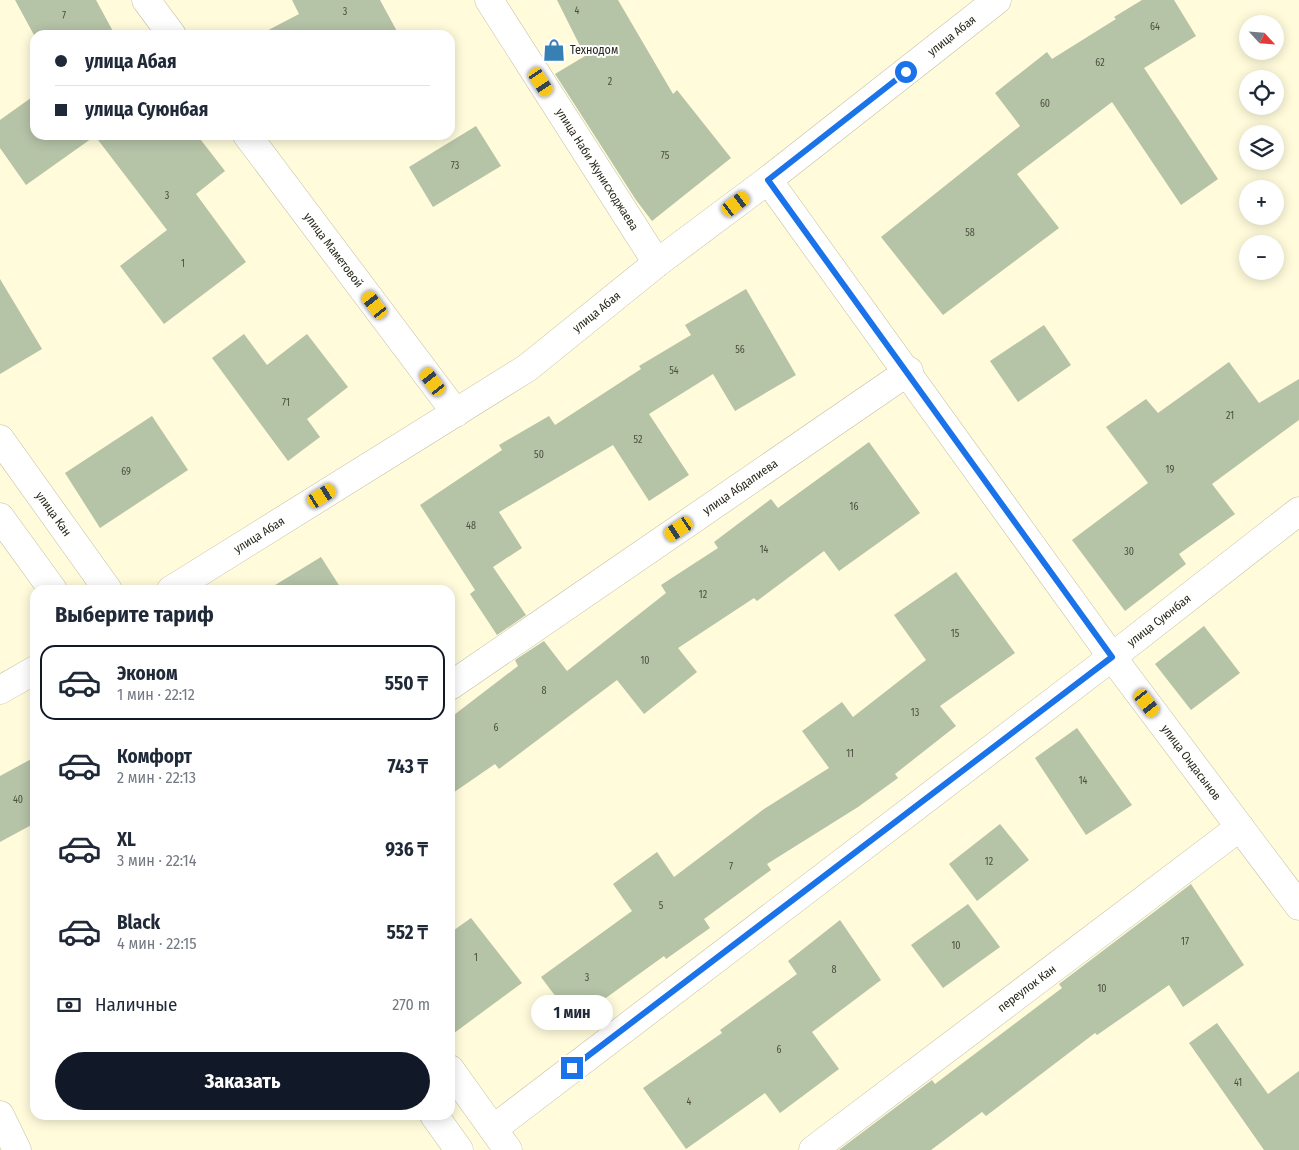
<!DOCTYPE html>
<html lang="ru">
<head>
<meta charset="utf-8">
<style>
  body { margin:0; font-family:"Fira Sans Condensed",sans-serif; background:#f2f2f3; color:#1f2937; height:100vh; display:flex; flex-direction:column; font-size:19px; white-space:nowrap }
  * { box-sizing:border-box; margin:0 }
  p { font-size:16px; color:#747a83 }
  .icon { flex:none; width:28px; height:28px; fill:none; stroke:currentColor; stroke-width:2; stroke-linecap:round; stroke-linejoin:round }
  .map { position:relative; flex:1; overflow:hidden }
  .side { position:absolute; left:30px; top:585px; width:425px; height:535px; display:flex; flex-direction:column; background:#fff; border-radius:15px; box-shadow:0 2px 12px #0003 }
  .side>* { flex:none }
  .top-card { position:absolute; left:30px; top:30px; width:425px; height:110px; border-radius:15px; box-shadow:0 2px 12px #0003; display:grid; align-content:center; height:110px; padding:0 25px; background:#fff }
  .needle { width:32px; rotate:116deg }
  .controls { position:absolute; left:1239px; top:15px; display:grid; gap:10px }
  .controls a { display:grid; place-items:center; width:45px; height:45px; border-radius:50%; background:#fff; box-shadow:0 2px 12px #0003; font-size:25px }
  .end { position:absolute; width:22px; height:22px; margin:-11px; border:6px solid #1a73e8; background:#fff; box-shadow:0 0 0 2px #fff }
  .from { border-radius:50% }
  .bubble { position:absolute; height:35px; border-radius:18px; background:#fff; box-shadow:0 2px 12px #0003; font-size:16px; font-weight:700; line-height:35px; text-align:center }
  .car { position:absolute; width:15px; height:30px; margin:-15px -8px; border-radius:6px; box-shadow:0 0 4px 1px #0007; background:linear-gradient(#f5c518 24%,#345 0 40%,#f5c518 0 76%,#345 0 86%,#f5c518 0) }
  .top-card b { display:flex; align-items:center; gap:18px; height:48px; font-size:19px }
  .top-card b+b { border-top:1px solid #e0e1e3 }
  .top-card i { width:12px; height:12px; background:#1f2937 }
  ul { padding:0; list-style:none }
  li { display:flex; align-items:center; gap:15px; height:75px; margin:0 10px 8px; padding:0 15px; border:2px solid transparent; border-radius:15px }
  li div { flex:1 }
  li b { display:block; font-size:19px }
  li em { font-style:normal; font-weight:700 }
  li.on { border-color:#111827 }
  li>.icon { width:45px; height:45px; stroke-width:1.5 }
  h2 { padding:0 25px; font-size:22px; line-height:60px }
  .pay { display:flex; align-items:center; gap:12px; height:55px; padding:0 25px; font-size:19px }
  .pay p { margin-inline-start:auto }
  .primary-button { display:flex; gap:10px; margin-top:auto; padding:10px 25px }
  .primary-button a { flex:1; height:58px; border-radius:30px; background:#111827; color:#fff; font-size:20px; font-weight:700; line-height:58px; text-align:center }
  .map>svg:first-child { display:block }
</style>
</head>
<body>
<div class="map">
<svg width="1299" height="1150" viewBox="0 0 1299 1150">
  <rect width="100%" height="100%" fill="#fffbdb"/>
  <g fill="#b5c3a7">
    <polygon points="15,0 96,0 115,35 34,35"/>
    <polygon points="292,0 380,0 399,35 259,35 299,14"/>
    <polygon points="557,0 618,0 673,94 677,90 731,158 652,221 636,200 555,74 585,56"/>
    <polygon points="1142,0 1174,0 1196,36 1144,68 1218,179 1181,205 1112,102 1017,174 1059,228 943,315 881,237 1020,126 995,93 1047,52 1052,59 1116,19 1114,17"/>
    <polygon points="35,95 35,135 197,135 225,171 196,194 246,262 164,324 120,266 167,230 95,136 26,185 0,148 0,120"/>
    <polygon points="476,126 501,166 433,207 409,167"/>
    <polygon points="0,279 42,349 0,374"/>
    <polygon points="746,289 796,375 735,411 713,374 649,414 689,475 649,501 613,445 499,512 522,548 493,567 526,615 497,635 470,594 475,590 420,505 502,450 499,445 549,416 555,425 641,369 639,366 691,335 685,325"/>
    <polygon points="1044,325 1071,365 1018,402 990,361"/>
    <polygon points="244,334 267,365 307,334 348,387 307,419 320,437 288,461 212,358"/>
    <polygon points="1229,362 1259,403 1299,379 1299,420 1212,484 1235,514 1179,554 1186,564 1125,611 1072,540 1148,483 1106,427 1146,399 1158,413"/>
    <polygon points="152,416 188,470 100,528 65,473"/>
    <polygon points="869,442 920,513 839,571 824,551 757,601 754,598 678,648 697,672 644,714 617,680 499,769 495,764 450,795 450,718 518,666 515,660 544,641 567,671 666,593 661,585 718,548 714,542 771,499 778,508"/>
    <polygon points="321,557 342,590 267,590"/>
    <polygon points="956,572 1015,653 940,706 956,726 895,774 898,778 858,807 767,864 771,870 704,919 710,928 666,959 664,956 574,1021 541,977 632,911 613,884 657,852 674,877 764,809 829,768 802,731 842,702 853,717 926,660 894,615"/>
    <polygon points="1204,626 1240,673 1191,710 1155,664"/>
    <polygon points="1077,728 1132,805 1086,835 1035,758"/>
    <polygon points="35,757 35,823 0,842 0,776"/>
    <polygon points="1000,824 1029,860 977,901 949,864"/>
    <polygon points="1191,884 1244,965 1183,1007 1169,985 1097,1035 1095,1033 986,1116 982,1112 931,1150 839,1150 932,1080 935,1084 1062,988 1059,984"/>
    <polygon points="968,904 1000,947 943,988 911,945"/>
    <polygon points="471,918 522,983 450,1036 450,933"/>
    <polygon points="840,920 881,980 812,1032 839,1069 780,1113 765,1093 686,1149 643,1088 722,1033 720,1030 797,974 788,961"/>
    <polygon points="1217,1023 1268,1094 1299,1071 1299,1150 1264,1150 1189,1043"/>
  </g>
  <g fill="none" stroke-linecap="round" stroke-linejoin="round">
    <defs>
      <g id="minor">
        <polyline points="146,0 172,35"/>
        <path id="s1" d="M489,0L657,263"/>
        <path id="s2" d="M247,135L456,413"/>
        <path id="s3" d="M768,180L1112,657L1299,906"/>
        <path id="s4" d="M0,439L108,590"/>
        <polyline points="0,517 53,590"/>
        <path id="s5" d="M171,590L527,368L657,263L768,180L997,0"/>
        <path id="s6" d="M450,686L909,371"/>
        <polyline points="0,690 35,670"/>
        <polyline points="450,1069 508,1150"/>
        <polyline points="0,1115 17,1150"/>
        <polyline points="434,1115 459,1150"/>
        <path id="s7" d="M493,1129L1112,657L1299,511"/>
        <path id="s8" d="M813,1150L1240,827"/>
      </g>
    </defs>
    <use href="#minor" stroke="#c3bfa1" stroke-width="29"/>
    <use href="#minor" stroke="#fff" stroke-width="28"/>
  </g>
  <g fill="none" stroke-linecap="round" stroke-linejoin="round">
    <polyline stroke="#1a73e8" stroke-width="6" points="572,1068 1112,657 768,180 906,72"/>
  </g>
  <defs>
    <symbol id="shop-bare" viewBox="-9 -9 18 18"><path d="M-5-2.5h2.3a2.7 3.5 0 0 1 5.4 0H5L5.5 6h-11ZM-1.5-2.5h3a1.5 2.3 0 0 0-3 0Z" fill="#3680b4" stroke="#fff" stroke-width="2.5" paint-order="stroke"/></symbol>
  </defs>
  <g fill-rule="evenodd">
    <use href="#shop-bare" x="538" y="34" width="32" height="32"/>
  </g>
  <g text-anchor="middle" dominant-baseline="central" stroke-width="4" stroke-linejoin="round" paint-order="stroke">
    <g font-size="10" fill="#4d5040">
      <text x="577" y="11">4</text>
      <text x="345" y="12">3</text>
      <text x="64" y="16">7</text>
      <text x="1155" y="27">64</text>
      <text x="1100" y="63">62</text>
      <text x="610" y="82">2</text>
      <text x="1045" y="104">60</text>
      <text x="665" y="156">75</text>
      <text x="455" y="166">73</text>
      <text x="167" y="196">3</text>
      <text x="970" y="233">58</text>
      <text x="183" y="264">1</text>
      <text x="740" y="350">56</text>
      <text x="674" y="371">54</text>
      <text x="286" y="403">71</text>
      <text x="1230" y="416">21</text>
      <text x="638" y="440">52</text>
      <text x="539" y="455">50</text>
      <text x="1170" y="470">19</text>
      <text x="126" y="472">69</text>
      <text x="854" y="507">16</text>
      <text x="471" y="526">48</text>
      <text x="764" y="550">14</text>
      <text x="1129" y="552">30</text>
      <text x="703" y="595">12</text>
      <text x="955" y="634">15</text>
      <text x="645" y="661">10</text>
      <text x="544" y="691">8</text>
      <text x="915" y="713">13</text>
      <text x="496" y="728">6</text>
      <text x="850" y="754">11</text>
      <text x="1083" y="781">14</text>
      <text x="18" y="800">40</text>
      <text x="989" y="862">12</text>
      <text x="731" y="867">7</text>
      <text x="661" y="906">5</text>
      <text x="1185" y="942">17</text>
      <text x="956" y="946">10</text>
      <text x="476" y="958">1</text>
      <text x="834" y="970">8</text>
      <text x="587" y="978">3</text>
      <text x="1102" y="989">10</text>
      <text x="779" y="1050">6</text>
      <text x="1238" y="1083">41</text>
      <text x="689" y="1102">4</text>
    </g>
    <g font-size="12" fill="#2a291d" stroke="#fff">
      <text stroke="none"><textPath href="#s5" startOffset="959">улица Абая</textPath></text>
      <text stroke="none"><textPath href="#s1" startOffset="201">улица Наби Жунисходжаева</textPath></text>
      <text stroke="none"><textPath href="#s2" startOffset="144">улица Маметовой</textPath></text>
      <text stroke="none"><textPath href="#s5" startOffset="509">улица Абая</textPath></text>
      <text stroke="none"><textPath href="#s6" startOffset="352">улица Абдалиева</textPath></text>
      <text stroke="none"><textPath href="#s4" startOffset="92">улица Кан</textPath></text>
      <text stroke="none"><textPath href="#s5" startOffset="104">улица Абая</textPath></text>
      <text stroke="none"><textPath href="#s7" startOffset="838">улица Суюнбая</textPath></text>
      <text stroke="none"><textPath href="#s3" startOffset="720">улица Ондасынов</textPath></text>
      <text stroke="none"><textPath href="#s8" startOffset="268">переулок Кан</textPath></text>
    </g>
    <g font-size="12" fill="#2a291d" stroke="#fff" text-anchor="start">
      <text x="570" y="50">Технодом</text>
    </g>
  </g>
</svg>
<div class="controls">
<a><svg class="needle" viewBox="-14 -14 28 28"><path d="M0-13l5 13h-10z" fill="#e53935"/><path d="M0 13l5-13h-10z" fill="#747a83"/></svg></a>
<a><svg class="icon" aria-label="locate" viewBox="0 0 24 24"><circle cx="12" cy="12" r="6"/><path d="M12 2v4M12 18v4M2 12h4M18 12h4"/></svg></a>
<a><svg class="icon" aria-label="layers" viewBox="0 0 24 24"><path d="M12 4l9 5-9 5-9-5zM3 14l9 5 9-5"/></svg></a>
<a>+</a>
<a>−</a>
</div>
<i class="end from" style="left:906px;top:72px"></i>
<i class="end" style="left:572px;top:1068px"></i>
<div class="bubble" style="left:531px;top:995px;width:82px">1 мин</div>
<i class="car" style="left:541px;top:82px;rotate:147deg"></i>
<i class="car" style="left:736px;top:204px;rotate:53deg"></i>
<i class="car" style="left:375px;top:305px;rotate:323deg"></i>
<i class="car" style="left:433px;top:382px;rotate:323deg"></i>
<i class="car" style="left:322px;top:496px;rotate:58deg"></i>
<i class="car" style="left:679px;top:529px;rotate:236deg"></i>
<i class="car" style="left:1147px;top:703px;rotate:143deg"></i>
<div class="top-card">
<b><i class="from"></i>улица Абая</b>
<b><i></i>улица Суюнбая</b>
</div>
<section class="side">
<h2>Выберите тариф</h2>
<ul>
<li class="on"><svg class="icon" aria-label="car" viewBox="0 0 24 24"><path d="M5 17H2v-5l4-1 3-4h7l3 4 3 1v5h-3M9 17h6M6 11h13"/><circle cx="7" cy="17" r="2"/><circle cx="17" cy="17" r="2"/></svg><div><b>Эконом</b><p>1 мин · 22:12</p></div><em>550 ₸</em></li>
<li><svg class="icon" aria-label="car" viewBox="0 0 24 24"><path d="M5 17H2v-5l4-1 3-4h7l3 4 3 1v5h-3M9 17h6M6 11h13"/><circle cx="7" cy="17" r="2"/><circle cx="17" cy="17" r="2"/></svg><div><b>Комфорт</b><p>2 мин · 22:13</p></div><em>743 ₸</em></li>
<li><svg class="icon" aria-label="car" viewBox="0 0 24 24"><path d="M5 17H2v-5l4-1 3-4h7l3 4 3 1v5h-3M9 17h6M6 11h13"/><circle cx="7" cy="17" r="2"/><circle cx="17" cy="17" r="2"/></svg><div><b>XL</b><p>3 мин · 22:14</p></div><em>936 ₸</em></li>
<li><svg class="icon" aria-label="car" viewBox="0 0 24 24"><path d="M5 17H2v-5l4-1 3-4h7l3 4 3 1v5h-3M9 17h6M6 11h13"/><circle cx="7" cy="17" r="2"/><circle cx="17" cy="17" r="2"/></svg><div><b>Black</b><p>4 мин · 22:15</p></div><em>552 ₸</em></li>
</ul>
<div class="pay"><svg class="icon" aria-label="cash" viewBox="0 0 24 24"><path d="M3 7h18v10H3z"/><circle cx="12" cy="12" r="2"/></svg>Наличные<p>270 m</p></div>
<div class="primary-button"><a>Заказать</a></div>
</section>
</div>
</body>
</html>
